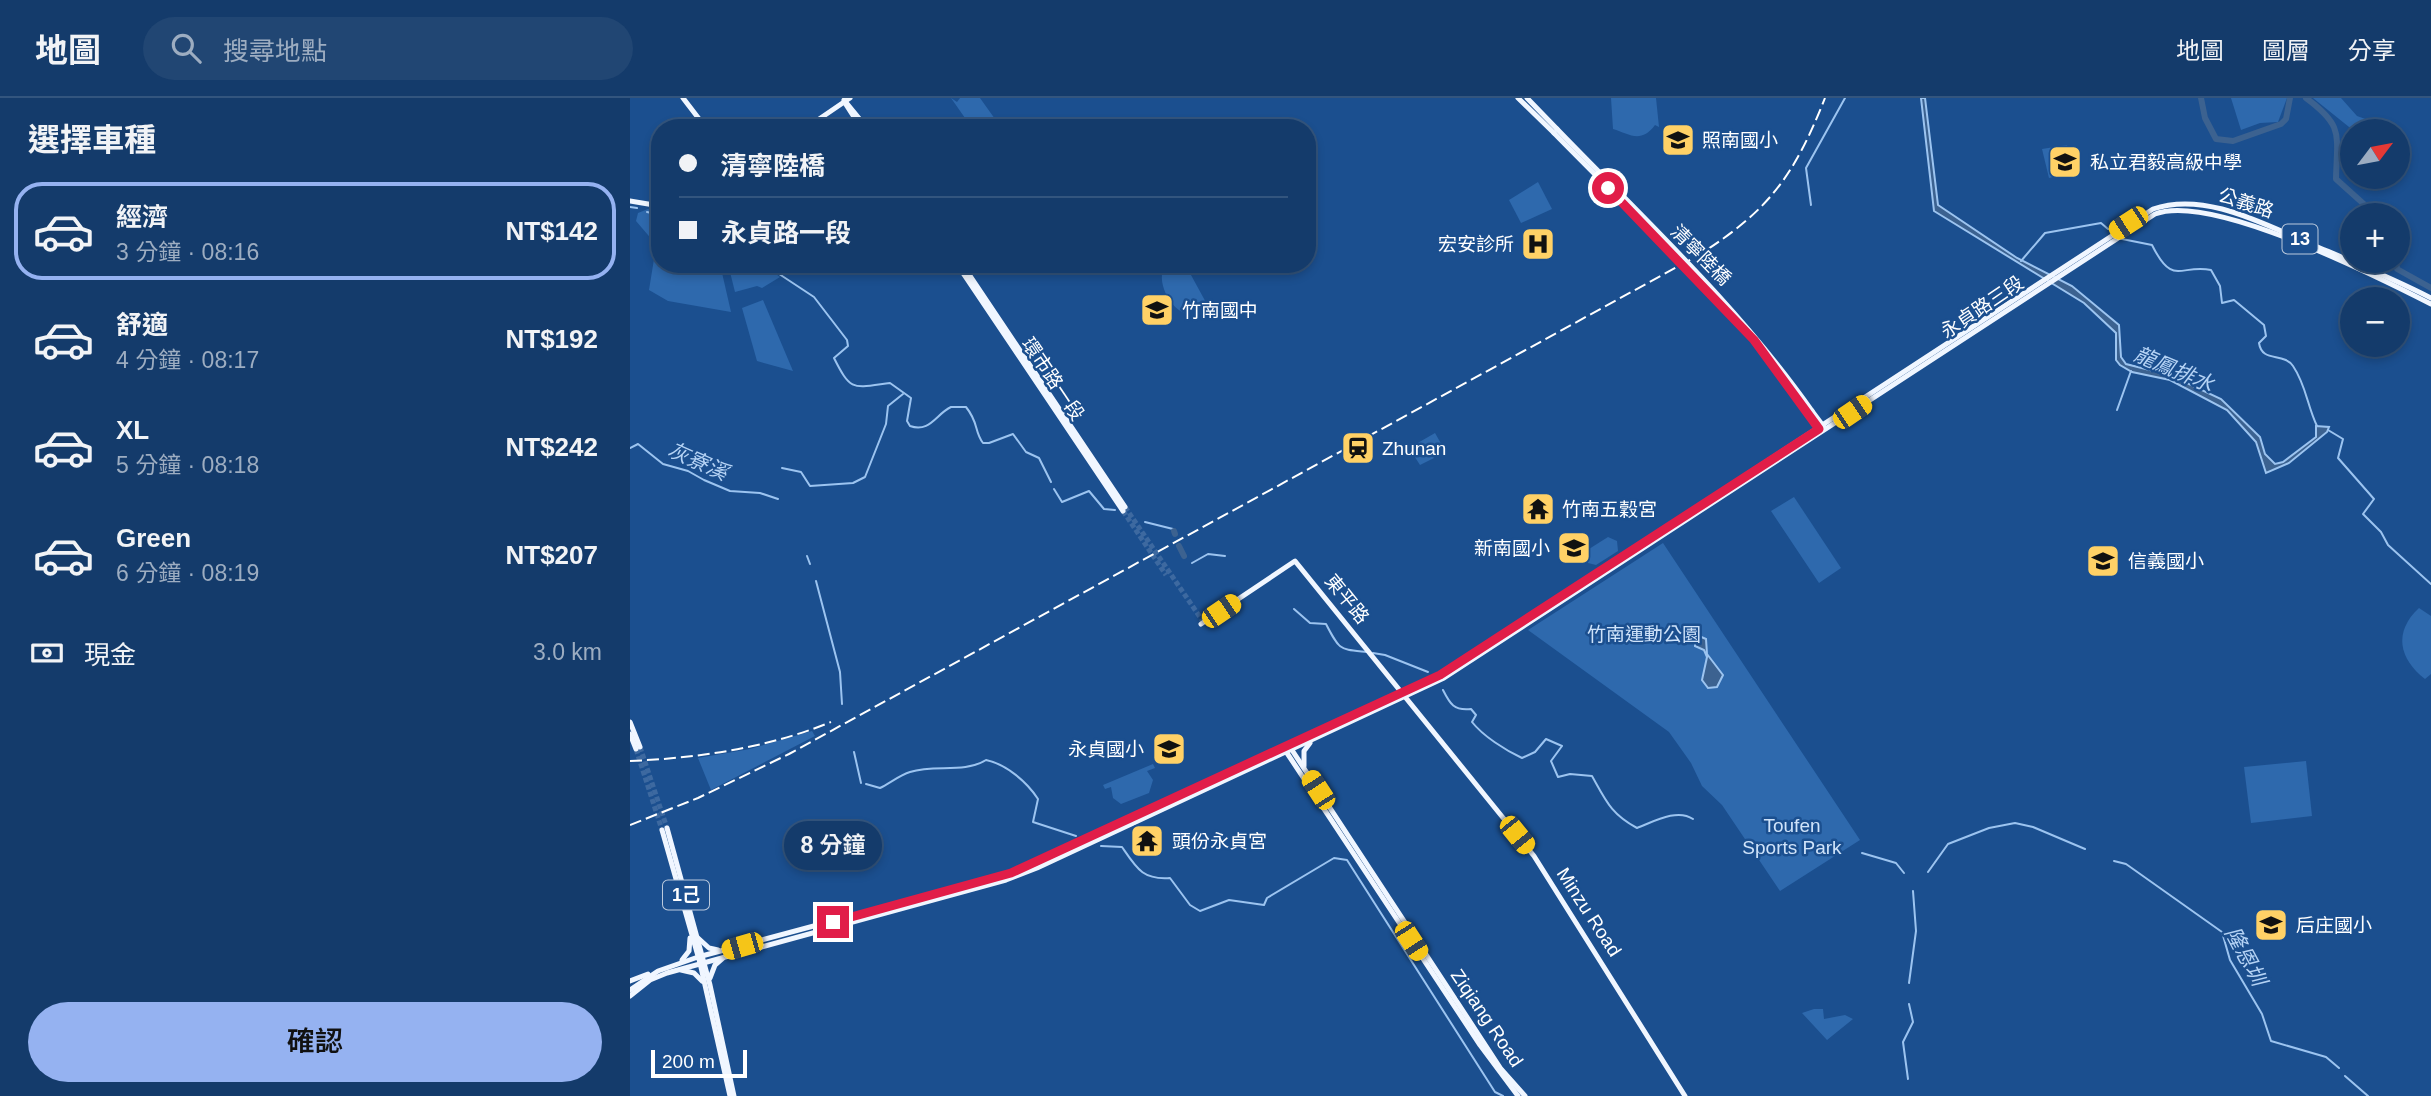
<!DOCTYPE html>
<html lang="zh-TW">
<head>
<meta charset="utf-8">
<style>
  body { margin:0; font-family:Helvetica,"Noto Sans TC",sans-serif; background:#214673; color:#f1f3f6; height:100vh; display:flex; flex-direction:column; font-size:26px; white-space:nowrap }
  * { box-sizing:border-box; margin:0 }
  p { font-size:23px; color:#9dadc1 }
  .icon { flex:none; width:38px; height:38px; fill:none; stroke:currentColor; stroke-width:2; stroke-linecap:round; stroke-linejoin:round }
  .map { position:relative; flex:1; overflow:hidden }
  .details { display:flex; flex-direction:column; background:#143b6b; width:630px }
  .details>* { flex:none }
  .guide { position:absolute; left:21px; top:21px; width:665px; height:154px; border-radius:28px; box-shadow:0 4px 10px #0003,0 0 0 2px #33557e; display:grid; align-content:center; height:154px; padding:0 28px; background:#143b6b }
  .needle { width:46px; rotate:58deg }
  .tools { position:absolute; left:1710px; top:21px; display:grid; gap:14px }
  .tools a { display:grid; place-items:center; width:70px; height:70px; border-radius:50%; background:#143b6b; box-shadow:0 4px 10px #0003,0 0 0 2px #33557e; font-size:35px }
  .scale { position:absolute; left:21px; bottom:18px; width:96px; box-sizing:border-box; padding-left:7px; border:4px solid #fff; border-top:0; font-size:19px; line-height:24px; white-space:nowrap; color:#fff; -webkit-text-stroke:5px #1b4f8f; paint-order:stroke }
  .end { position:absolute; width:32px; height:32px; margin:-16px; border:9px solid #e11d48; background:#fff; box-shadow:0 0 0 4px #fff }
  .from { border-radius:50% }
  .bubble { position:absolute; height:49px; border-radius:24px; background:#143b6b; box-shadow:0 4px 10px #0003,0 0 0 2px #33557e; font-size:23px; font-weight:600; line-height:49px; text-align:center }
  .car { position:absolute; width:21px; height:42px; margin:-21px -10px; border-radius:9px; box-shadow:0 0 5px 2px #0007; background:linear-gradient(#f5c518 24%,#345 0 40%,#f5c518 0 76%,#345 0 86%,#f5c518 0) }
  .guide b { display:flex; align-items:center; gap:24px; height:66px; font-size:26px }
  .guide b+b { border-top:2px solid #33557e }
  .guide i { width:18px; height:18px; background:#f1f3f6 }
  ul { padding:0; list-style:none }
  li { display:flex; align-items:center; gap:21px; height:98px; margin:0 14px 10px; padding:0 14px; border:4px solid transparent; border-radius:28px }
  li div { flex:1 }
  li b { display:block; font-size:26px }
  li em { font-style:normal; font-weight:600 }
  li.current { border-color:#95b2f1 }
  li>.icon { width:63px; height:63px; stroke-width:1.5 }
  h2 { padding:0 28px; font-size:32px; line-height:84px }
  .pay { display:flex; align-items:center; gap:18px; height:77px; padding:0 28px; font-size:26px }
  .pay p { margin-inline-start:auto }
  .primary-button { display:flex; gap:14px; margin-top:auto; padding:14px 28px }
  .primary-button a { flex:1; height:80px; border-radius:42px; background:#95b2f1; color:#111; font-size:28px; font-weight:600; line-height:80px; text-align:center }
  header { display:flex; align-items:center; gap:42px; box-sizing:border-box; height:98px; padding:0 35px; background:#143b6b; border-bottom:2px solid #33557e }
  header strong { font-size:33px }
  nav { display:flex; gap:38px; margin-inline-start:auto; font-size:24px }
  .search { width:490px; height:63px; background:#214673; display:flex; align-items:center; gap:18px; box-sizing:border-box; padding:0 24px; border-radius:38px; color:#9dadc1; font-size:26px }
  main { display:flex; flex:1; min-height:0 }
  .map>svg:first-child { display:block }
</style>
</head>
<body>
<header>
<strong>地圖</strong>
<div class="search"><svg class="icon" aria-label="search" viewBox="0 0 24 24"><circle cx="10" cy="10" r="6"/><path d="M15 15l6 6"/></svg>搜尋地點</div>
<nav><a>地圖</a><a>圖層</a><a>分享</a></nav>
</header>
<main>
<section class="details">
<h2>選擇車種</h2>
<ul>
<li class="current"><svg class="icon" aria-label="car" viewBox="0 0 24 24"><path d="M5 17H2v-5l4-1 3-4h7l3 4 3 1v5h-3M9 17h6M6 11h13"/><circle cx="7" cy="17" r="2"/><circle cx="17" cy="17" r="2"/></svg><div><b>經濟</b><p>3 分鐘 · 08:16</p></div><em>NT$142</em></li>
<li><svg class="icon" aria-label="car" viewBox="0 0 24 24"><path d="M5 17H2v-5l4-1 3-4h7l3 4 3 1v5h-3M9 17h6M6 11h13"/><circle cx="7" cy="17" r="2"/><circle cx="17" cy="17" r="2"/></svg><div><b>舒適</b><p>4 分鐘 · 08:17</p></div><em>NT$192</em></li>
<li><svg class="icon" aria-label="car" viewBox="0 0 24 24"><path d="M5 17H2v-5l4-1 3-4h7l3 4 3 1v5h-3M9 17h6M6 11h13"/><circle cx="7" cy="17" r="2"/><circle cx="17" cy="17" r="2"/></svg><div><b>XL</b><p>5 分鐘 · 08:18</p></div><em>NT$242</em></li>
<li><svg class="icon" aria-label="car" viewBox="0 0 24 24"><path d="M5 17H2v-5l4-1 3-4h7l3 4 3 1v5h-3M9 17h6M6 11h13"/><circle cx="7" cy="17" r="2"/><circle cx="17" cy="17" r="2"/></svg><div><b>Green</b><p>6 分鐘 · 08:19</p></div><em>NT$207</em></li>
</ul>
<div class="pay"><svg class="icon" aria-label="cash" viewBox="0 0 24 24"><path d="M3 7h18v10H3z"/><circle cx="12" cy="12" r="2"/></svg>現金<p>3.0 km</p></div>
<div class="primary-button"><a>確認</a></div>
</section>
<div class="map">
<svg width="1801" height="998" viewBox="0 0 1801 998">
  <rect width="100%" height="100%" fill="#1b4f8f"/>
  <g fill="#2e69ad">
    <polygon points="321,0 327,4 330,0 350,0 370,28 342,30"/>
    <path d="M981,0H1026L1029,29L1025,27C1011,46 999,36 983,31Z"/>
    <polygon points="1601,0 1657,0 1648,24 1630,25 1611,32"/>
    <polygon points="1683,0 1711,0 1727,18 1741,23 1742,33 1724,33"/>
    <polygon points="1437,47 1443,74 1419,80 1412,51"/>
    <polygon points="908,84 922,111 891,125 879,102"/>
    <polygon points="18,111 30,115 30,166 90,166 101,214 38,203 19,192 25,155 24,144 6,123 8,115"/>
    <polygon points="98,166 132,166 150,179 132,190 127,188 105,194"/>
    <path d="M536,166H555L579,210L575,212L572,206L558,216C540,213 524,181 536,166Z"/>
    <polygon points="133,202 163,273 127,263 112,210"/>
    <polygon points="805,335 813,349 802,355 804,360 790,367 779,350"/>
    <polygon points="1164,399 1211,470 1189,485 1141,413"/>
    <polygon points="978,439 987,443 988,453 966,467 958,465 955,458 959,451"/>
    <polygon points="1033,445 1230,742 1150,793 1092,707 1072,688 1061,665 1039,634 898,532"/>
    <path d="M1789,510L1801,518V576L1795,581C1769,561 1763,534 1789,510Z"/>
    <polygon points="182,633 185,638 81,692 68,660 120,651"/>
    <polygon points="1676,663 1682,718 1621,725 1614,669"/>
    <polygon points="523,666 525,670 517,673 523,682 519,695 491,706 483,700 481,689 475,691 473,687"/>
    <polygon points="1184,911 1193,911 1194,921 1215,917 1223,921 1197,942 1172,915"/>
  </g>
  <g fill="#3c6290" stroke="#9cc4f0" stroke-width="2">
    <polygon points="1291,0 1295,0 1308,107 1387,160 1442,188 1489,227 1491,259 1496,266 1540,277 1591,301 1630,339 1635,356 1645,366 1653,364 1686,339 1686,328 1699,329 1697,334 1659,365 1636,375 1626,344 1597,312 1540,282 1502,274 1490,267 1486,262 1486,235 1454,205 1304,113"/>
    <polygon points="1069,538 1076,541 1077,556 1093,577 1087,589 1078,590 1072,582 1077,559 1074,552 1065,548 1065,542"/>
  </g>
  <g fill="none" stroke-linecap="round" stroke-linejoin="round">
    <g stroke="#9cc4f0" stroke-width="2">
      <polyline points="1181,107 1176,70 1215,0"/>
      <polyline points="0,109 7,110"/>
      <polyline points="17,114 30,117"/>
      <path d="M1492,141L1522,147C1543,189 1550,166 1581,172L1590,188L1592,205L1604,202L1634,227L1636,238L1629,245C1632,265 1653,254 1663,268C1676,287 1677,307 1687,328"/>
      <polyline points="1391,163 1415,135 1471,125 1478,131"/>
      <path d="M134,166L184,199L217,242L218,248L204,260C221,294 223,290 260,285L281,300L277,323L280,328C300,335 306,316 321,309H336C349,325 344,333 353,345H359L383,336L396,354L409,360L421,384"/>
      <polyline points="1487,312 1501,273"/>
      <polyline points="1698,332 1713,341 1708,360 1744,401 1733,416 1751,434 1758,447 1801,486"/>
      <polyline points="0,350 8,346 33,366 58,373 74,382 100,393 130,395 148,401"/>
      <polyline points="152,370 171,374 180,388 223,385 235,379 256,326 258,308 273,296"/>
      <polyline points="424,391 432,404 459,393 474,411 485,412"/>
      <polyline points="515,424 543,431"/>
      <polyline points="177,458 180,466"/>
      <polyline points="562,465 578,456 595,458"/>
      <polyline points="186,483 210,574 212,606"/>
      <path d="M664,511L680,525L696,526C710,553 709,551 737,554"/>
      <polyline points="743,555 755,557 798,574"/>
      <path d="M813,592C820,606 824,613 841,611L846,617L842,624C853,638 875,652 892,660L905,654L916,641L932,648L921,663L928,679L940,676L962,678C976,703 981,716 1007,730C1023,724 1047,710 1063,721"/>
      <polyline points="224,654 231,685"/>
      <path d="M236,686L250,690C260,685 270,677 280,674C306,666 333,676 356,662C376,666 397,684 408,701L403,724L446,738"/>
      <path d="M471,748L492,749C507,771 513,782 540,780L560,807L570,813L599,802L634,807L637,800L704,760L717,762L865,994L873,998"/>
      <polyline points="1232,755 1266,765 1274,775"/>
      <polyline points="1484,763 1496,766 1592,834 1600,862 1632,916 1641,943 1696,959 1709,970"/>
      <polyline points="1298,774 1318,746 1359,730 1385,725 1403,729 1455,751"/>
      <polyline points="1279,885 1286,833 1283,793"/>
      <polyline points="1715,978 1738,998"/>
      <polyline points="1278,981 1273,944 1283,924 1279,906"/>
    </g>
    <g stroke="#3c6290" stroke-width="6">
      <polyline points="1571,0 1575,20 1586,41 1603,43 1651,26 1656,21 1660,0"/>
      <path d="M1676,0C1714,28 1707,36 1706,81L1746,117"/>
      <polyline points="1766,163 1767,171 1801,190"/>
      <polyline points="544,433 545,436"/>
      <polyline points="549,448 554,458"/>
    </g>
    <g stroke="#3d69a0" stroke-width="5" stroke-dasharray="5 2.5" stroke-linecap="butt">
      <polyline points="495,409 574,525"/>
      <polyline points="493,413 536,477"/>
      <polyline points="10,649 37,730"/>
      <polyline points="6,651 32,732"/>
    </g>
    <g stroke="#f0f6ff" stroke-width="5">
      <polyline points="53,0 76,30"/>
      <polyline points="888,0 924,35"/>
      <polyline points="897,0 927,31"/>
      <polyline points="214,2 237,30"/>
      <polyline points="215,5 231,30"/>
      <polyline points="176,30 220,0"/>
      <polyline points="0,103 30,108"/>
      <polyline points="327,166 493,413"/>
      <polyline points="332,166 495,409"/>
      <polyline points="1182,313 1194,329"/>
      <polyline points="1179,315 1190,333"/>
      <polyline points="571,526 665,463 904,758 1055,998"/>
      <polyline points="0,624 10,649"/>
      <polyline points="0,636 6,651"/>
      <polyline points="660,649 871,971 895,998"/>
      <polyline points="655,652 850,947 888,998"/>
      <polyline points="674,668 674,653 680,645"/>
      <polyline points="37,730 80,887 104,998"/>
      <polyline points="32,732 70,865 100,998"/>
      <polyline points="68,840 79,850 88,852"/>
      <polyline points="52,862 59,853 60,840"/>
      <polyline points="51,872 64,875 72,883"/>
      <polyline points="80,880 85,867 93,860"/>
      <polyline points="0,883 18,876"/>
      <path d="M0,892L28,873L68,859L381,775L810,577L1523,111C1576,93 1635,127 1683,147C1723,164 1762,180 1801,200"/>
      <path d="M0,898L20,882L37,875L376,782L407,770L814,580L1525,116C1581,95 1746,178 1801,206"/>
    </g>
    <g stroke="#fff" stroke-width="2" stroke-dasharray="12 5" stroke-linecap="butt">
      <path d="M0,663C69,660 137,650 201,624"/>
      <path d="M0,727L68,700L159,656L1067,158C1139,113 1164,78 1195,0"/>
    </g>
    <g stroke="#f0f6ff" stroke-width="5">
      <path d="M927,31C1015,122 1109,209 1182,313"/>
      <path d="M924,35C1012,125 1106,211 1179,315"/>
    </g>
  </g>
  <g fill="none" stroke-linecap="round" stroke-linejoin="round">
    <polyline stroke="#e11d48" stroke-width="9" points="203,824 381,775 810,577 1189,331 1124,242 978,90"/>
  </g>
  <defs>
    <symbol id="school-square" viewBox="-11 -11 22 22"><rect x="-9" y="-9" width="18" height="18" rx="4" fill="#ffd166" stroke="#1b4f8f"/><path d="M0-5L7-2L0 1L-7-2ZM-4 1L0 2.5L4 1V4Q0 6-4 4Z" fill="#111"/></symbol>
    <symbol id="hospital-square" viewBox="-11 -11 22 22"><rect x="-9" y="-9" width="18" height="18" rx="4" fill="#ffd166" stroke="#1b4f8f"/><path d="M-5-5h3v3.5h4V-5h3V5h-3V1.5h-4V5h-3Z" fill="#111"/></symbol>
    <symbol id="station-square" viewBox="-11 -11 22 22"><rect x="-9" y="-9" width="18" height="18" rx="4" fill="#ffd166" stroke="#1b4f8f"/><path d="M-3-6H3Q5-6 5-4V2Q5 4 3 4L4.5 6H3L1.5 4h-3L-3 6H-4.5L-3 4Q-5 4-5 2V-4Q-5-6-3-6ZM-3.5-4v3h7v-3ZM-3.5 1v1.5H-2V1ZM2 1v1.5H3.5V1Z" fill="#111"/></symbol>
    <symbol id="temple-square" viewBox="-11 -11 22 22"><rect x="-9" y="-9" width="18" height="18" rx="4" fill="#ffd166" stroke="#1b4f8f"/><path d="M0-6L5-2H3V0L6.5 2.5H4V6H1.5V3h-3V6H-4V2.5H-6.5L-3 0V-2H-5Z" fill="#111"/></symbol>
  </defs>
  <g fill-rule="evenodd">
    <use href="#school-square" x="1029" y="23" width="38" height="38"/>
    <use href="#school-square" x="1416" y="45" width="38" height="38"/>
    <use href="#hospital-square" x="889" y="127" width="38" height="38"/>
    <use href="#school-square" x="508" y="193" width="38" height="38"/>
    <use href="#station-square" x="709" y="331" width="38" height="38"/>
    <use href="#temple-square" x="889" y="392" width="38" height="38"/>
    <use href="#school-square" x="925" y="431" width="38" height="38"/>
    <use href="#school-square" x="1454" y="444" width="38" height="38"/>
    <use href="#school-square" x="520" y="632" width="38" height="38"/>
    <use href="#temple-square" x="498" y="724" width="38" height="38"/>
    <use href="#school-square" x="1622" y="808" width="38" height="38"/>
  </g>
  <g text-anchor="middle" dominant-baseline="central" stroke-width="5" stroke-linejoin="round" paint-order="stroke">
    <g fill="#1b4f8f" stroke="#bbcadd" stroke-width="2">
      <rect x="1652.5" y="126.5" width="35" height="29" rx="5"/>
      <rect x="33" y="782.5" width="46" height="29" rx="5"/>
    </g>
    <g font-size="18" font-weight="bold" fill="#fff">
      <text x="1670" y="141">13</text>
      <text x="56" y="797">1己</text>
    </g>
    <g font-size="19" fill="#fff" stroke="#1b4f8f" text-anchor="start">
      <text x="1072" y="42">照南國小</text>
      <text x="1460" y="64">私立君毅高級中學</text>
      <text x="884" y="146" text-anchor="end">宏安診所</text>
      <text x="552" y="212">竹南國中</text>
      <text x="752" y="350">Zhunan</text>
      <text x="932" y="411">竹南五穀宮</text>
      <text x="920" y="450" text-anchor="end">新南國小</text>
      <text x="1498" y="463">信義國小</text>
      <text x="514" y="651" text-anchor="end">永貞國小</text>
      <text x="542" y="743">頭份永貞宮</text>
      <text x="1666" y="827">后庄國小</text>
    </g>
    <g font-size="19" fill="#fff" stroke="#1b4f8f">
      <text transform="translate(1616 105) rotate(18)">公義路</text>
      <text transform="translate(1071 157) rotate(45)">清寧陸橋</text>
      <text transform="translate(1352 209) rotate(-34)">永貞路三段</text>
      <text transform="translate(423 281) rotate(56)">環市路一段</text>
      <text transform="translate(717 501) rotate(51)">東平路</text>
      <text transform="translate(959 814) rotate(57)">Minzu Road</text>
      <text transform="translate(857 920) rotate(56)">Ziqiang Road</text>
    </g>
    <g font-size="19" fill="#cfe3fa" stroke="#1b4f8f">
      <text x="1014" y="536">竹南運動公園</text>
      <text x="1162" y="727">Toufen<tspan x="1162" dy="22">Sports Park</tspan></text>
    </g>
    <g font-size="21" font-style="italic" fill="#b5d3f5" stroke="#1b4f8f">
      <text transform="translate(1544 271) rotate(23)">龍鳳排水</text>
      <text transform="translate(68 363) rotate(24)">灰寮溪</text>
      <text transform="translate(1616 858) rotate(62)">隆恩圳</text>
    </g>
  </g>
</svg>
<div class="tools">
<a><svg class="needle" viewBox="-14 -14 28 28"><path d="M0-13l5 13h-10z" fill="#e53935"/><path d="M0 13l5-13h-10z" fill="#9dadc1"/></svg></a>
<a>+</a>
<a>−</a>
</div>
<div class="scale">200 m</div>
<i class="end from" style="left:978px;top:90px"></i>
<i class="end" style="left:203px;top:824px"></i>
<div class="bubble" style="left:154px;top:723px;width:98px">8 分鐘</div>
<i class="car" style="left:1498px;top:125px;rotate:237deg"></i>
<i class="car" style="left:1222px;top:314px;rotate:56deg"></i>
<i class="car" style="left:591px;top:513px;rotate:56deg"></i>
<i class="car" style="left:688px;top:692px;rotate:327deg"></i>
<i class="car" style="left:887px;top:737px;rotate:141deg"></i>
<i class="car" style="left:781px;top:843px;rotate:147deg"></i>
<i class="car" style="left:112px;top:848px;rotate:254deg"></i>
<div class="guide">
<b><i class="from"></i>清寧陸橋</b>
<b><i></i>永貞路一段</b>
</div>
</div>
</main>
</body>
</html>
